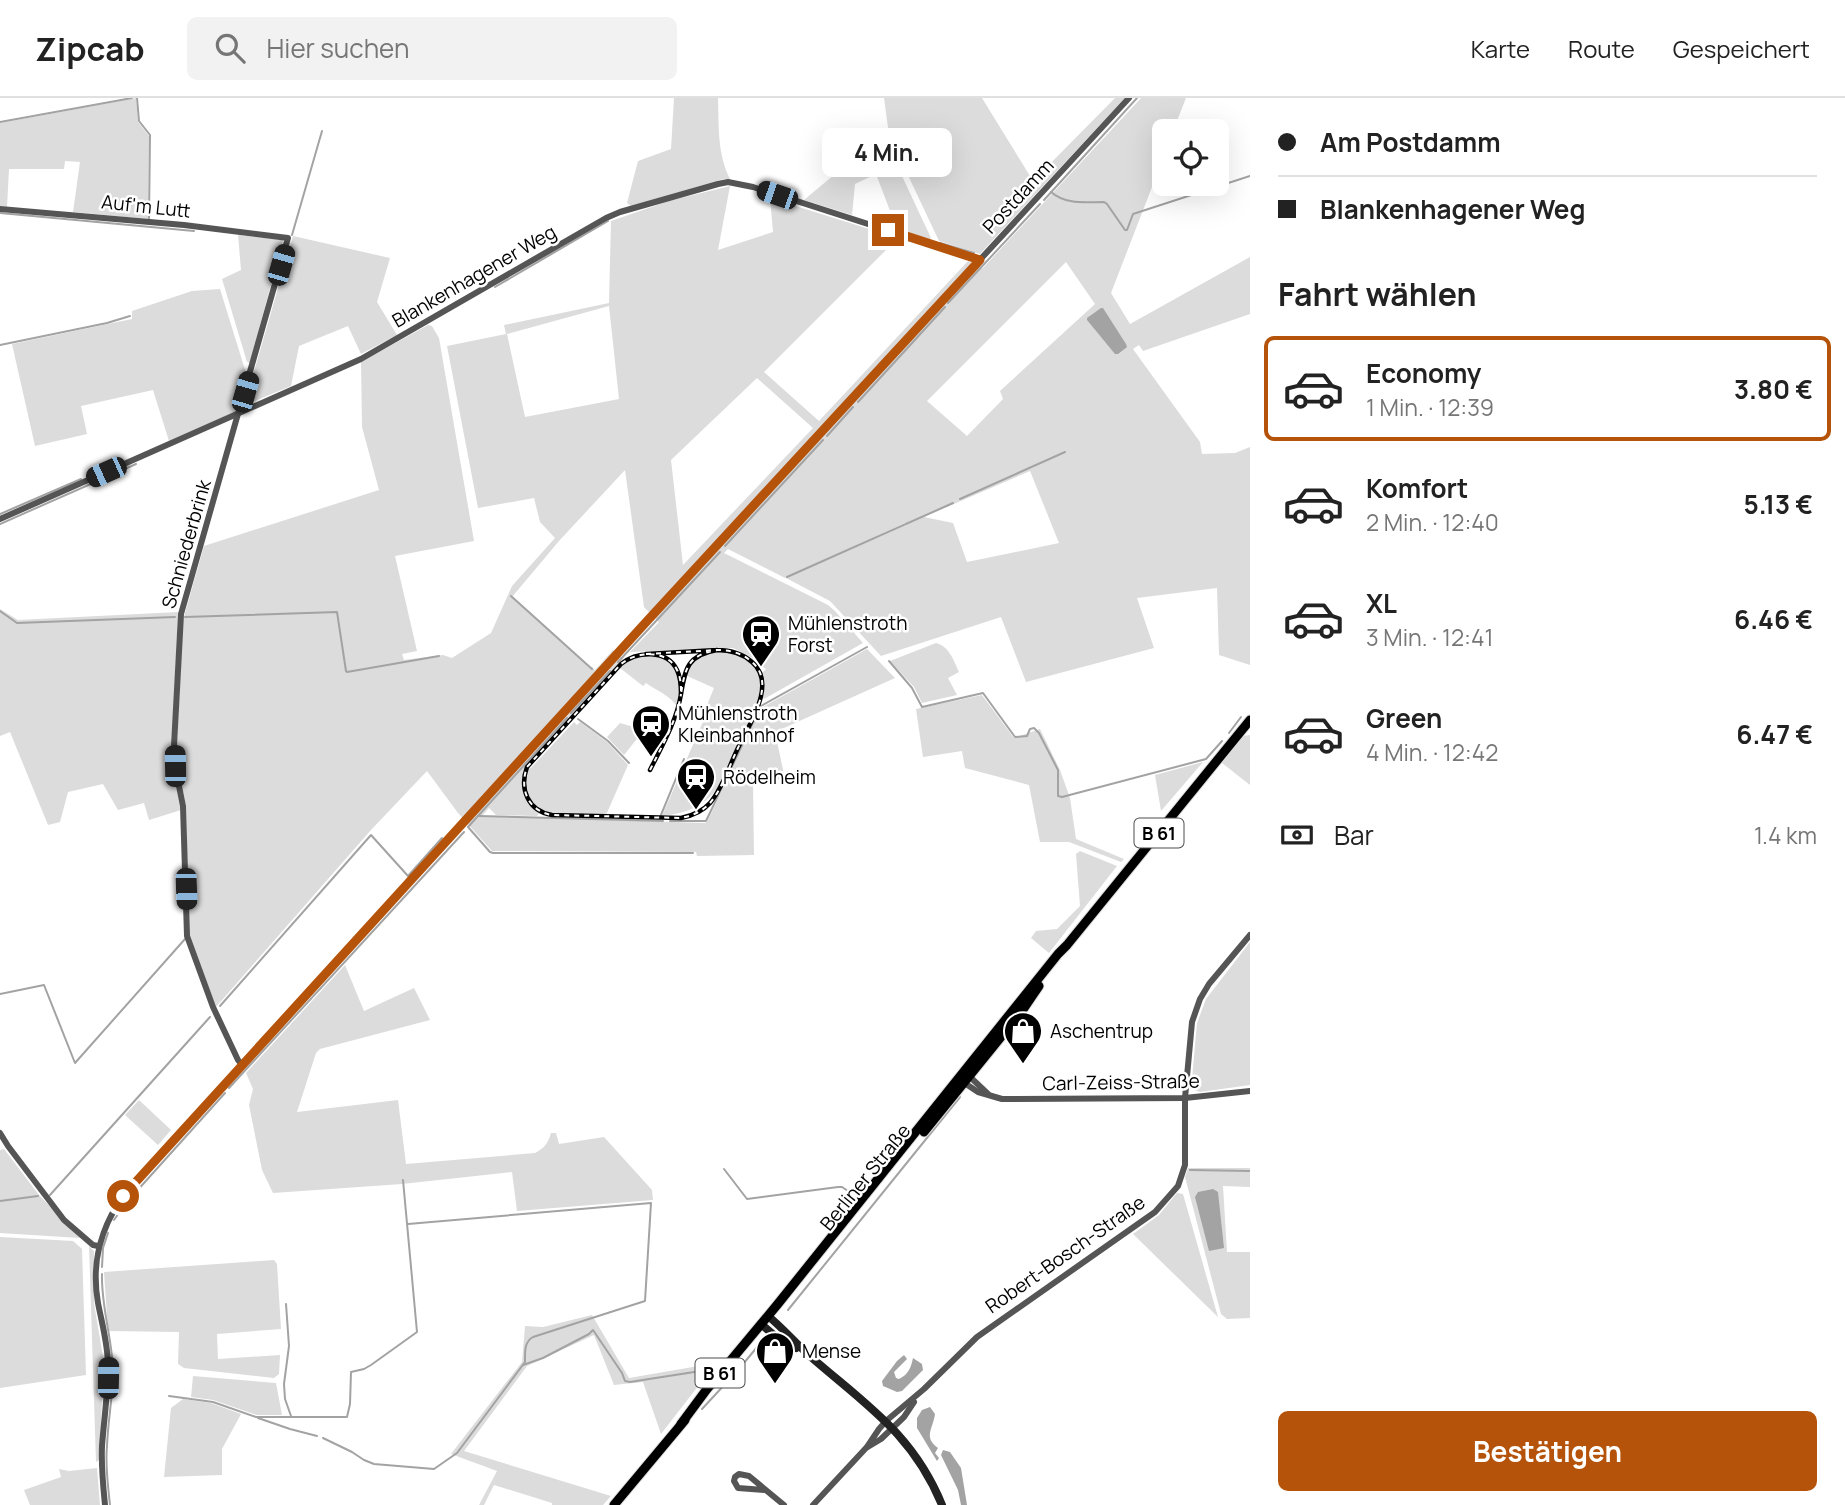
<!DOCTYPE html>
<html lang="de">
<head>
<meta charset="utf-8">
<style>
  body { margin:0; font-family:Manrope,sans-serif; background:#f2f2f2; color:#222; height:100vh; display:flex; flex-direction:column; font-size:26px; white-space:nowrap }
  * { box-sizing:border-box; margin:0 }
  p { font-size:23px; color:#767676 }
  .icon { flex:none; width:38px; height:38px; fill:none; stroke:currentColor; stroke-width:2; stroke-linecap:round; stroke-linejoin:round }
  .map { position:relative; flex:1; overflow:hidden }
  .side { display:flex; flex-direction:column; background:#fff; width:595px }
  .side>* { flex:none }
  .guide { display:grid; align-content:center; height:154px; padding:0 28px; background:#fff }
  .tools { position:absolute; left:1152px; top:21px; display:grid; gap:14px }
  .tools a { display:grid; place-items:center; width:77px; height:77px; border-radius:10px; background:#fff; box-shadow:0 7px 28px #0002; font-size:35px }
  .end { position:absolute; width:32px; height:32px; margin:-16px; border:9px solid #b45309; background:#fff; box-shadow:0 0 0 4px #fff }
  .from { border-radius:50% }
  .bubble { position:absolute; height:49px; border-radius:10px; background:#fff; box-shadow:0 7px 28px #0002; font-size:23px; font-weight:700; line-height:49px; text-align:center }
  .car { position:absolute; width:21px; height:42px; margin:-21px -10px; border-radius:9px; box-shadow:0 0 5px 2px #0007; background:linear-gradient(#222 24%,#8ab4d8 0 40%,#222 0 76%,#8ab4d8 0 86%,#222 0) }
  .guide b { display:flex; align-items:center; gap:24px; height:66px; font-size:26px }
  .guide b+b { border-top:2px solid #e0e0e0 }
  .guide i { width:18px; height:18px; background:#222 }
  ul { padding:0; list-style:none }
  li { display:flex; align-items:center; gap:21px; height:105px; margin:0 14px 10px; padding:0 14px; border:4px solid transparent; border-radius:10px }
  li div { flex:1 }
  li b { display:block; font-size:26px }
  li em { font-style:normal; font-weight:700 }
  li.current { border-color:#b45309 }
  li>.icon { width:63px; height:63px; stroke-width:1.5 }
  h2 { padding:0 28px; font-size:32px; line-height:84px }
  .pay { display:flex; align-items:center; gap:18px; height:77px; padding:0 28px; font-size:26px }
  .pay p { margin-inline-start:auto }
  .primary-button { display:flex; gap:14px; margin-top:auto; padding:14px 28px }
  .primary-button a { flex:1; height:80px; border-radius:10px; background:#b45309; color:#fff; font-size:28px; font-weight:700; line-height:80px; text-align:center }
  header { display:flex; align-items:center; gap:42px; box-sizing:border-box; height:98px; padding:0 35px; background:#fff; border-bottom:2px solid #e0e0e0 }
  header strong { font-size:33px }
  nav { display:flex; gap:38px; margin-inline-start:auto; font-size:24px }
  .search { width:490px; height:63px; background:#f2f2f2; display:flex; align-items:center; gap:18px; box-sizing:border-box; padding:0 24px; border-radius:10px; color:#767676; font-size:26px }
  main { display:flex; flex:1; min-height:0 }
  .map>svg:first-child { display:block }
</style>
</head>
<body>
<header>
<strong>Zipcab</strong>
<div class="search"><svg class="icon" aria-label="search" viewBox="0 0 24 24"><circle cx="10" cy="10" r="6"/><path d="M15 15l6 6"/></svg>Hier suchen</div>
<nav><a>Karte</a><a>Route</a><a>Gespeichert</a></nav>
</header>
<main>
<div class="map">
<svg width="1250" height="1407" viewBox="0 0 1250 1407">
  <rect width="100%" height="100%" fill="#fff"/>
  <g fill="#dcdcdc" fill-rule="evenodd">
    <polygon points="136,0 138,24 149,38 148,121 73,114 80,64 65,63 64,71 9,71 7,109 0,108 0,25"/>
    <path d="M674,0H718C719,28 717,55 730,81H724L631,108L627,105L638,63L671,51Z"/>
    <polygon points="884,0 982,0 1033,83 1115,0 1125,0 980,156 939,143 889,37"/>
    <path d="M1141,0H1186L1173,33H1164V58L1111,195L1130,226L1250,159V216L1143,253L1139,247L1133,251L1200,344L1202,356L1235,355L1250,349V567L1219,557L1217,490L1137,500L1154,550L1026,584L1001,519L881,558L830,503L786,480L906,427L905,425L785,480L728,451L724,455L828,507L835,513L863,545L764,601L763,600L764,585L762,575L766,571L759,566L760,564L733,550L630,554L659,524L644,509L625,372L559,443L512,499L590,570L592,569L595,572L613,552L624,562L526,668C518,687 524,702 539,715L537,718L496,717L489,710L482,718L705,725L707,724L761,610L867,551L895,580L775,634L785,681L753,685L754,757L697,758L696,754L492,753L458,715L427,673L371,732L216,909L189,838L186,707L180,679L177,648L183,522L204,448L379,392L362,329L361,264L428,227L432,228L439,240L474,443L395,458L417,553L402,556L404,562L443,557L452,560L491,535L512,488L555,440L540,424L534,400L478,410L447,248L506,236L504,227L609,205L611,123L669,103L730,88L718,152L773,134L770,100L898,140L764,274L819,323L968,163L983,170ZM1066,164L1095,206L1000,293L1003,301L967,338L927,303ZM609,208L619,301L525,319L507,236ZM757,280L813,330L683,467L671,362ZM1030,373L1059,445L967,464L953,425L924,419Z"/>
    <polygon points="884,35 895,63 931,140 929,141 897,131 876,76 855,86 852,117 804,102"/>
    <polygon points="238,137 283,142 250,265 247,264 222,181 241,172"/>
    <polygon points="293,138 390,160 377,204 397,237 361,256 348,228 299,248 291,288 247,306 245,305"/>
    <polygon points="220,191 246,275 235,314 169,343 153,292 81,308 87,336 35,348 12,246 132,221 132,213 192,193"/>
    <polygon points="0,511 18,522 178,514 172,647 181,712 149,722 144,705 118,712 103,686 68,694 60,724 48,727 10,634 0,638"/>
    <path d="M936,545C949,548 954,563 959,574L948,580L957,597L922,605L914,589L890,563Z"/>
    <path d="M717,553L733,555L747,562L757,571L762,585L759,604L719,688C704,709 687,715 662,718L705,619L703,617L714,590L685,577C690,562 702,556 717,553Z"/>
    <path d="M642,558C674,556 686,578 677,608C667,595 658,594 646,585L643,588L620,570L630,562Z"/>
    <polygon points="982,597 1014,640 1040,631 1060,672 1070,700 1076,741 1124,761 1121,764 1069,744 1040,744 1029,687 965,670 962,653 923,659 916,611"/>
    <path d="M574,624L577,627L580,624L607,644L628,667L606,717C588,717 562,719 545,714C525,709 522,685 529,669L531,670Z"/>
    <polygon points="620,625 644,632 624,657 607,639"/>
    <polygon points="1250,637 1250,687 1222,665 1243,638"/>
    <polygon points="1203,664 1161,713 1155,677"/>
    <polygon points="1080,753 1117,768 1049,855 1031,840 1036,833 1057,831 1080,808 1076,756"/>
    <path d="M1250,844V987L1200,994C1192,992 1192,988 1192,981L1197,925L1206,901Z"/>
    <path d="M345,867L364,913L414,890L430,922L320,951L316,955L297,1014L398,1002L406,1066L535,1055C544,1050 548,1046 551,1035H556L559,1046L604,1039L652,1092L653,1102L517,1113L512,1074L402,1086L273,1095L262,1072L249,1007L253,991L246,975Z"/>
    <polygon points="139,1002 171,1032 158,1047 125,1017"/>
    <polygon points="4,1051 39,1097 80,1140 0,1135 0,1052"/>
    <polygon points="1188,1070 1250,1070 1250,1089 1223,1088 1227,1154 1250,1154 1250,1220 1227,1221 1221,1216 1185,1079"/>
    <polygon points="1177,1095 1183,1096 1218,1219 1133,1136 1159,1117"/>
    <polygon points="0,1139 73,1143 82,1151 86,1277 0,1290"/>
    <polygon points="89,1148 94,1153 94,1205 104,1265 99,1362 96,1364"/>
    <polygon points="274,1162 277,1166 281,1231 217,1236 218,1261 280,1257 279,1276 274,1280 184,1270 178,1266 179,1234 108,1233 104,1174"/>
    <polygon points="592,1217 629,1280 716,1265 661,1336 643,1284 614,1287 594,1237 527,1268 464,1353 611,1398 603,1407 552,1407 552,1405 494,1387 484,1407 479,1407 497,1373 451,1356 522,1264 525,1228 543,1229"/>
    <polygon points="193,1278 276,1285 282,1317 257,1317 213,1302 191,1299"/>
    <polygon points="183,1301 211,1305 241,1316 222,1351 222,1377 164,1379 171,1310"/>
    <polygon points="97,1370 100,1407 30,1407 24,1392 61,1379 59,1371 69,1373"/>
  </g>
  <g fill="#a3a3a3">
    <polygon points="1101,210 1103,210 1126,246 1127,249 1118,256 1115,256 1087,222 1087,220"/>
    <polygon points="1213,1091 1218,1094 1224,1150 1209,1153 1195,1099 1198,1094"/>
    <path d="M904,1257L907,1261L894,1274L896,1280L899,1281C909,1276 911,1269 913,1260L922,1266L923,1272L902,1293L897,1294L883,1288L882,1283L897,1263Z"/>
    <path d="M930,1309L935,1316C933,1331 923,1339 938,1350L935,1355L939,1360L937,1363L917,1330V1320L922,1312Z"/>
    <polygon points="943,1352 950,1354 961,1370 967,1407 961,1407 958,1392 941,1357"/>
  </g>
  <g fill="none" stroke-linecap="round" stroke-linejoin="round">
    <g stroke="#a3a3a3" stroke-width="2">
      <polyline points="137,0 139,23 150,37 149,121"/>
      <polyline points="0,24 132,0"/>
      <path d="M1051,94C1066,107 1085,104 1104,104L1107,106L1125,132H1127L1133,116L1250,78"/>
      <polyline points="1044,102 1137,0"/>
      <polyline points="0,115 194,133"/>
      <polyline points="292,137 322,33"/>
      <polyline points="940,145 974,155"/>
      <polyline points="495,189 608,123"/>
      <polyline points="948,205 1040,106"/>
      <polyline points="0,247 107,225 130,218"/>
      <polyline points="858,304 945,209"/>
      <polyline points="827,338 853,309"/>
      <polyline points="960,401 1065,354"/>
      <polyline points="0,416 81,381"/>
      <polyline points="0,426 136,366"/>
      <polyline points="725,448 823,342"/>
      <polyline points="787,479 953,405"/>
      <polyline points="511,498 592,571"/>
      <polyline points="0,513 17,525 175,519"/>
      <polyline points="185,519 337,514 346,573 347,574 439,558"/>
      <polyline points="889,563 912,590 922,609 983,595 1015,639 1027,638 1030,631 1034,630 1039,635 1058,672 1058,698 1062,699 1206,661 1222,643"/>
      <polyline points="618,564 720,454"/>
      <polyline points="571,615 610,573"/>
      <polyline points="567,620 468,729 490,754 493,755 693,755"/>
      <polyline points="578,621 608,643 629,665"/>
      <polyline points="1229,635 1241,619"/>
      <polyline points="661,717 684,661"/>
      <polyline points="478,718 663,723"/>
      <polyline points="670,723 706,723 761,608 867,549"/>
      <polyline points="0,896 44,887 75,965 185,841"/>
      <polyline points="220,908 371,737 408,778 442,740"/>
      <polyline points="229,990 464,734"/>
      <polyline points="724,1071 747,1101 838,1089 842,1089 848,1093"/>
      <polyline points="1190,1072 1250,1073"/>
      <polyline points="50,1097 210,919"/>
      <polyline points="0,1103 38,1098"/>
      <polyline points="114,1122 126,1105 225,995"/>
      <polyline points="102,1169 103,1150 108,1135"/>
      <path d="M102,1176C101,1209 112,1239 113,1272C113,1298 108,1322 107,1348C105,1367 108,1388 110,1407"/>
      <polyline points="286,1206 289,1248 284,1286 285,1301 291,1318"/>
      <polyline points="788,1212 960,999"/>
      <polyline points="523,1267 543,1260 589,1236 593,1232 622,1275 625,1283 630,1284 707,1272 713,1270"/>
      <polyline points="169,1298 213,1304 256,1319 347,1319 350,1306 351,1274 364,1271 371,1267 417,1234 403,1082"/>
      <polyline points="702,1311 739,1271 758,1248"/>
      <polyline points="258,1320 290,1331 317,1338"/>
      <path d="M323,1340L352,1354L364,1362L374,1366L434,1371L457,1355L525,1264C525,1254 524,1244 533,1239L645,1203L651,1105L408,1126"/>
    </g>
    <defs>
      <g id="primary">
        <polyline points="924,1034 1022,913 1039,888"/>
        <polyline points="681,1326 707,1291 777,1207 1058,856 1067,847 1250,622"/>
        <polyline points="614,1407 685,1322"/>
      </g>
    </defs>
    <use href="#primary" stroke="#dbdbdb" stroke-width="11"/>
    <g stroke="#555" stroke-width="6">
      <polyline points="0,111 184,127 288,140 181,516 174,648 175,668 183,708 187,838 213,909 238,962 242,967"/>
      <polyline points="0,421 361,261 606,120 620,114 718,86 728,84 753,89 980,162"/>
      <polyline points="968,977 988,996"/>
      <polyline points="963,984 978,994 1002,1001 1185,1000 1250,993"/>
      <polyline points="0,1035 8,1048 64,1122 93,1147 98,1148"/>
      <polyline points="867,1349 879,1331 886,1323 924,1291 977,1239 1155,1114 1178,1088 1185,1067 1185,1000 1192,924 1200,901 1209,886 1250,837"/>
      <polyline points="765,1392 738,1390 734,1383 735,1379 739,1376 749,1378 784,1407"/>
      <path d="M105,1407C103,1387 101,1368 102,1348C104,1321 108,1295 108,1268C108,1246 102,1226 98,1205C91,1165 100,1131 123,1098L648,522L1129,0"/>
      <polyline points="813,1407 866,1350 881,1341 904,1319 914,1304"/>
    </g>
    <g stroke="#222" stroke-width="8">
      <path d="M768,1218C783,1230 796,1246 811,1259C866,1307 913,1336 942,1407"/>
      <polyline points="761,1226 775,1238 796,1250"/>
    </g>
    <use href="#primary" stroke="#000" stroke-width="9"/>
    <defs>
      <g id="rail">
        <path d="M646,556L717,552C730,552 742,555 752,564C778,586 748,628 737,652C729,669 722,691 710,705C702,714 691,718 681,720L552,717C528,713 519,691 527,669L621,566C637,553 667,551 677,572C681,580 681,588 681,596C685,570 688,557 717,552"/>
        <path d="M650,672C662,648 677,622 681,596"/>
      </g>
    </defs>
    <use href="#rail" stroke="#000" stroke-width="4.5"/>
    <use href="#rail" stroke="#fff" stroke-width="2" stroke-dasharray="5" stroke-linecap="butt"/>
  </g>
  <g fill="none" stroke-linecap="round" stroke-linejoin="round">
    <polyline stroke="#b45309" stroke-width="9" points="123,1098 648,522 980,162 888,132"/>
  </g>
  <defs>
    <symbol id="station-pin" viewBox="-11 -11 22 30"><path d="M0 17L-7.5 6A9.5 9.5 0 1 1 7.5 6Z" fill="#000" stroke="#fff"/><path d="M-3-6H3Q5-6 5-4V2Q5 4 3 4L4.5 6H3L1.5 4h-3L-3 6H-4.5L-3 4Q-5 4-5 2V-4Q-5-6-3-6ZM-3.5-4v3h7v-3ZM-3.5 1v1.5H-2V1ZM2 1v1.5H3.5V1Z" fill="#fff"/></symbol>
    <symbol id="shop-pin" viewBox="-11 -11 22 30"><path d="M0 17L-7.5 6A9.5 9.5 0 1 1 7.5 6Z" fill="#000" stroke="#fff"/><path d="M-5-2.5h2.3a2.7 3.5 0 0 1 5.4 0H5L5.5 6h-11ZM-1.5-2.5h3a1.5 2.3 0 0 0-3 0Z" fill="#fff"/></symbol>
  </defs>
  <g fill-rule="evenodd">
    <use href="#station-pin" x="739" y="514" width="44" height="60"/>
    <use href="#station-pin" x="629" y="604" width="44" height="60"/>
    <use href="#station-pin" x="674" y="657" width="44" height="60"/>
    <use href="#shop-pin" x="1001" y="911" width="44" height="60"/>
    <use href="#shop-pin" x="753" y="1231" width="44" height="60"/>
  </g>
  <g text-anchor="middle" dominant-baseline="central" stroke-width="5" stroke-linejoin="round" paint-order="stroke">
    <g fill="#fff" stroke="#4c4c4c" stroke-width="2">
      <rect x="1134.5" y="720.5" width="49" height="29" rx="5"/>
      <rect x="695.5" y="1260.5" width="49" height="29" rx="5"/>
    </g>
    <g font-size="18" font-weight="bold" fill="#000">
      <text x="1159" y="735">B 61</text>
      <text x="720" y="1275">B 61</text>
    </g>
    <g font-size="19" fill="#000" stroke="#fff">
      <text transform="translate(1018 98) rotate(-47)">Postdamm</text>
      <text transform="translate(146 108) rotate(6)">Auf'm Lutt</text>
      <text transform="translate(474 178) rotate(-30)">Blankenhagener Weg</text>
      <text transform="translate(186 446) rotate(-74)">Schniederbrink</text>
      <text transform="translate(1121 984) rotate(-1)">Carl-Zeiss-Straße</text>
      <text transform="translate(865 1079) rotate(-51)">Berliner Straße</text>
      <text transform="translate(1065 1156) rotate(-35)">Robert-Bosch-Straße</text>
    </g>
    <g font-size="19" fill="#000" stroke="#fff" text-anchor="start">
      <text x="788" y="525">Mühlenstroth<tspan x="788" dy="22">Forst</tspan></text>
      <text x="678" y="615">Mühlenstroth<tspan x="678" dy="22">Kleinbahnhof</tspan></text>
      <text x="723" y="679">Rödelheim</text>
      <text x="1050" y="933">Aschentrup</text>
      <text x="802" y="1253">Mense</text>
    </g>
  </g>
</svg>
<div class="tools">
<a><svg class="icon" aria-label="locate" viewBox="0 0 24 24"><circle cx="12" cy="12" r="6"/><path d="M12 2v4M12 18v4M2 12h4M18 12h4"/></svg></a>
</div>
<i class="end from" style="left:123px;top:1098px"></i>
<i class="end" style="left:888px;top:132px"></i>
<div class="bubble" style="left:822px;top:30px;width:130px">4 Min.</div>
<i class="car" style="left:777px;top:97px;rotate:289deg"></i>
<i class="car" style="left:281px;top:167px;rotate:16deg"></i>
<i class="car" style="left:245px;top:294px;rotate:16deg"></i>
<i class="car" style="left:106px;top:374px;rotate:246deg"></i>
<i class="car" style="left:175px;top:668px;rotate:359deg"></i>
<i class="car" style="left:186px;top:791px;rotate:178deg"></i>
<i class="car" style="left:108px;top:1280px;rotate:1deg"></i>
</div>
<section class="side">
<div class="guide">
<b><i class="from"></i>Am Postdamm</b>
<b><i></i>Blankenhagener Weg</b>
</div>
<h2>Fahrt wählen</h2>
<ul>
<li class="current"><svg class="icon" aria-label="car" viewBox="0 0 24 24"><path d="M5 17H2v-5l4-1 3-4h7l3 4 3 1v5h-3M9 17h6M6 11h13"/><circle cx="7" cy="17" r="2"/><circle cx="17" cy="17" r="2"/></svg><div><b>Economy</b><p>1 Min. · 12:39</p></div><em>3.80 €</em></li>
<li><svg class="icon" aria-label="car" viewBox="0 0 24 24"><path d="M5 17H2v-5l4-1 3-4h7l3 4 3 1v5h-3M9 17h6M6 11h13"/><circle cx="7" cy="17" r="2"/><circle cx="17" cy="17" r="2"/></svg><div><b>Komfort</b><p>2 Min. · 12:40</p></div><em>5.13 €</em></li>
<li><svg class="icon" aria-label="car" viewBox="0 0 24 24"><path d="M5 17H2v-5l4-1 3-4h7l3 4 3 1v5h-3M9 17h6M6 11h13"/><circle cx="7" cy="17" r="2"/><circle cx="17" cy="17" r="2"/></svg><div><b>XL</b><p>3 Min. · 12:41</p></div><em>6.46 €</em></li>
<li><svg class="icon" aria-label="car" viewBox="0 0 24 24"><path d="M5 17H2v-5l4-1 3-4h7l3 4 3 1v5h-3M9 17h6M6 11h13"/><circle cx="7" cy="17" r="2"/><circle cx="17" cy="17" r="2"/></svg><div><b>Green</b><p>4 Min. · 12:42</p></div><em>6.47 €</em></li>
</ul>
<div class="pay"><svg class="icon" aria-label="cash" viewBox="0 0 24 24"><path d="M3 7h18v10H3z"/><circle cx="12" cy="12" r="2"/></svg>Bar<p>1.4 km</p></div>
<div class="primary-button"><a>Bestätigen</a></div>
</section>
</main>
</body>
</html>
